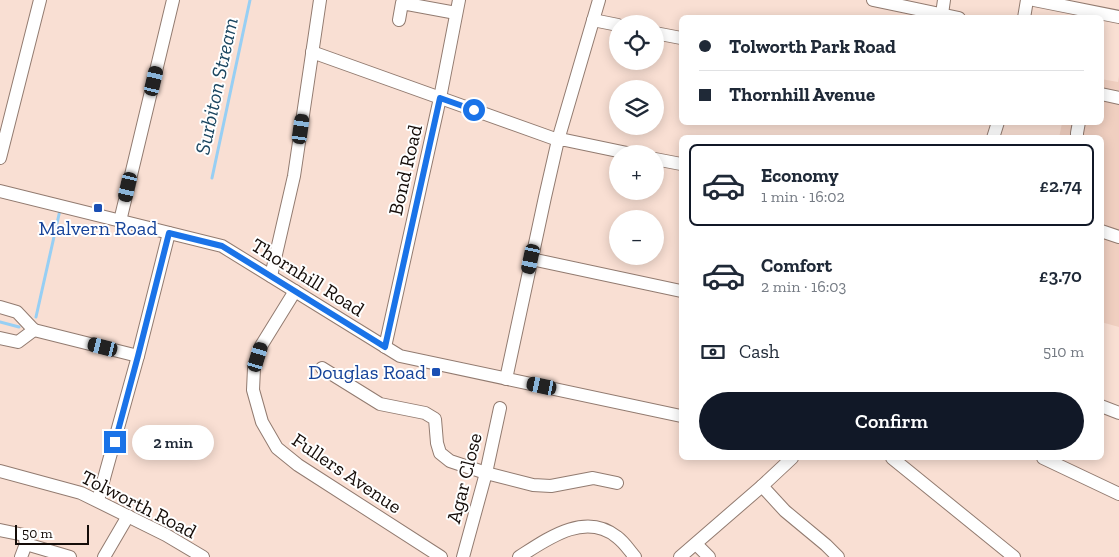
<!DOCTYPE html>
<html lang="en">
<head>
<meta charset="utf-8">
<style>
  body { margin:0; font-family:"Zilla Slab",serif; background:#f6f6f7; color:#1f2937; height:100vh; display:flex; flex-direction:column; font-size:19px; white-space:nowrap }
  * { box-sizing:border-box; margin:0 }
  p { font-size:16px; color:#747a83 }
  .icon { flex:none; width:28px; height:28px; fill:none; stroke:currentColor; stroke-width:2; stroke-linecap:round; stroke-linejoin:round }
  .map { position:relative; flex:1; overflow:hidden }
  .side { position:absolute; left:679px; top:135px; width:425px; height:325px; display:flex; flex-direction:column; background:#fff; border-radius:8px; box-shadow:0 2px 12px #0003 }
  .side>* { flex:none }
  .banner { position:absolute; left:679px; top:15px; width:425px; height:110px; border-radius:8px; box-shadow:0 2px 12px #0003; display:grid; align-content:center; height:110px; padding:0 20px; background:#fff }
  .tools { position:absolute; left:609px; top:15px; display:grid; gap:10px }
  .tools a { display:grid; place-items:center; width:55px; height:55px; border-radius:50%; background:#fff; box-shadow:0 2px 12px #0003; font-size:25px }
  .scale { position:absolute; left:15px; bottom:12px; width:74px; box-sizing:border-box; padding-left:5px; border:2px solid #140c08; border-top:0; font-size:14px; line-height:18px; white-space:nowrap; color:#140c08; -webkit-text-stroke:4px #fff; paint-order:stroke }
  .end { position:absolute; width:22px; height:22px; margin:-11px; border:6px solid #1a73e8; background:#fff; box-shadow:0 0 0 2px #fff }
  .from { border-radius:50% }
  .bubble { position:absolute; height:35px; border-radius:18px; background:#fff; box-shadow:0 2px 12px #0003; font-size:16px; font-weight:600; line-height:35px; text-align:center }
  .car { position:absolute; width:15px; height:30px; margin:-15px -8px; border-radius:6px; box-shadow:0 0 4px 1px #0007; background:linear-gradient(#222 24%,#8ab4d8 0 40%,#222 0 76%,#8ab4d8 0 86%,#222 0) }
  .banner b { display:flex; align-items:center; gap:18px; height:48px; font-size:19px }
  .banner b+b { border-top:1px solid #e0e1e3 }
  .banner i { width:12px; height:12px; background:#1f2937 }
  ul { padding:9px 0 0; list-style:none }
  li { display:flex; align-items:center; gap:15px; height:82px; margin:0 10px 8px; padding:0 10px; border:2px solid transparent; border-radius:8px }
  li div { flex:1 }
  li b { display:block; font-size:19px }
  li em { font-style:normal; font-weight:600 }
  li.active { border-color:#111827 }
  li>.icon { width:45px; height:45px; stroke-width:1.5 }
  .pay { display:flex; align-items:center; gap:12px; height:55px; padding:0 20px; font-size:19px }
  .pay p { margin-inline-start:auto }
  .cta { display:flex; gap:10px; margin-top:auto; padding:10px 20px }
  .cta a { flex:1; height:58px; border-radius:30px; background:#111827; color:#fff; font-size:20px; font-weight:600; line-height:58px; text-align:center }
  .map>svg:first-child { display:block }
</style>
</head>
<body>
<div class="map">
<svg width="1119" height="557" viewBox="0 0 1119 557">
  <rect width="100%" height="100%" fill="#f9dfd3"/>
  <polygon fill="#f0cfc0" points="1119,76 1119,327 1101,322 1101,138 1059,138 1062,123 1101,122 1101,79 1118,82"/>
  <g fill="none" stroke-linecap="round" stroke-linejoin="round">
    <g stroke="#97cff4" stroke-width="3">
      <polyline points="212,178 250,0"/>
      <polyline points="36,317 60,210"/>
      <polyline points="0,322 19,327"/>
    </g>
    <defs>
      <g id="minor">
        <polyline points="873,0 959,18"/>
        <polyline points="1034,0 1119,17"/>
        <polyline points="942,14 944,0"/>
        <polyline points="1024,18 1027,0"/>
        <polyline points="399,20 402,3 456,13"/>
        <polyline points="593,20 618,25"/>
        <polyline points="655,33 681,38"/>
        <polyline points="312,52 558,140 565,140 632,154"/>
        <polyline points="1101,94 1119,98"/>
        <polyline points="993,138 998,122"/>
        <polyline points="1077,138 1077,133 1079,122"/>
        <polyline points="0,158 40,0"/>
        <polyline points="655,159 681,164"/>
        <polyline points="0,191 222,246 400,356 681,416"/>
        <polyline points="120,221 173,0"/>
        <polyline points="1101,231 1119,237"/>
        <polyline points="531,259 681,291"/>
        <polyline points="271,276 294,176 320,0"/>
        <polyline points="295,291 261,346 254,368 253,390 262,422 277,448 298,465 441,557"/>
        <polyline points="0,307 17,312 34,330"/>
        <polyline points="34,330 138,356"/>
        <polyline points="0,338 18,342 34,330"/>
        <polyline points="385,347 440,98 459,0"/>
        <polyline points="322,368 380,404 425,413 435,419 437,443 440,453 450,461 486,473 533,485 551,486 593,478 617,483"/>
        <polyline points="506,379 545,197 558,140 599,0"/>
        <polyline points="1101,406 1119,413"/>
        <polyline points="892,458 1014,557"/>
        <polyline points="1043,458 1119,494"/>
        <polyline points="0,471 81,493 166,535 203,557"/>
        <polyline points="762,486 785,511 826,545 838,557"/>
        <polyline points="98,500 138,356 169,233"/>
        <polyline points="0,530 24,535 26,544 70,557"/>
        <polyline points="696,544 709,557"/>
        <polyline points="21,557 26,544"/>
        <polyline points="104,557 128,516"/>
        <polyline points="463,557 486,473 500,408"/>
        <path d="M519,557C547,539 585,511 617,537C624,542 629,550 635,557"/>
        <polyline points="680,557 762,486 792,458"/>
      </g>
    </defs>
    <use href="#minor" stroke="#927b70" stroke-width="14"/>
    <use href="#minor" stroke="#fff" stroke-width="12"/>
  </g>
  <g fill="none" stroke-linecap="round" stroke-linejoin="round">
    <polyline stroke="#1a73e8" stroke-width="6" points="115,442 138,356 169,233 222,246 385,347 440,98 474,110"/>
  </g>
  <g fill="#1a4fb4" stroke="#fff" stroke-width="2">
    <rect x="93" y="203" width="10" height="10" rx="2.5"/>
    <rect x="431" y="367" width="10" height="10" rx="2.5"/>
  </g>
  <g text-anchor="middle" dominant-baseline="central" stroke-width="4" stroke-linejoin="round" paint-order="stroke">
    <g font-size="20" fill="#140c08" stroke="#fff">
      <text transform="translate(405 170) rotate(-77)">Bond Road</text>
      <text transform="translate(308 277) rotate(32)">Thornhill Road</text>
      <text transform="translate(347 473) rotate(34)">Fullers Avenue</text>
      <text transform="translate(464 478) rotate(-76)">Agar Close</text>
      <text transform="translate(139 504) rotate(27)">Tolworth Road</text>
    </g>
    <g font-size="20" fill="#164399" stroke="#fff">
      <text x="98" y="228">Malvern Road</text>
      <text x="426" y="372" text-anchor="end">Douglas Road</text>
    </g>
    <g font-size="21" font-style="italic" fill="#1b4660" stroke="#fff">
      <text transform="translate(216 86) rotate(-78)">Surbiton Stream</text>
    </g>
  </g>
</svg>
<div class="tools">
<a><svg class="icon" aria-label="locate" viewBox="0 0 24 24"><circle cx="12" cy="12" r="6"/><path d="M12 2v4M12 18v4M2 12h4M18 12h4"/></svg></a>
<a><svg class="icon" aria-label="layers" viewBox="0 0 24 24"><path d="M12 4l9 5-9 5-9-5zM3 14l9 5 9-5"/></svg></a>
<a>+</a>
<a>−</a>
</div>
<div class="scale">50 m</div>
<i class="end from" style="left:474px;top:110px"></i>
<i class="end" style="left:115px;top:442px"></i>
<div class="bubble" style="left:132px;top:425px;width:82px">2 min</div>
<i class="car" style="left:154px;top:81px;rotate:13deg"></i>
<i class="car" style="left:301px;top:129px;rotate:8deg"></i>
<i class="car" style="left:128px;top:187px;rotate:193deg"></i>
<i class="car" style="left:531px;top:259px;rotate:192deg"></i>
<i class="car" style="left:103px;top:347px;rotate:284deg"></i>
<i class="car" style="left:258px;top:357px;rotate:17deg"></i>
<i class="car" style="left:542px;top:386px;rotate:282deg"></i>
<div class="banner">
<b><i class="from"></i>Tolworth Park Road</b>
<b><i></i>Thornhill Avenue</b>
</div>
<section class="side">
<ul>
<li class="active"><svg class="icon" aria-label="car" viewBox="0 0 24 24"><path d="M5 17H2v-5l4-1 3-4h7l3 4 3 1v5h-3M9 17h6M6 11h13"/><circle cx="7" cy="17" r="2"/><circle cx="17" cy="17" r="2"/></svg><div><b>Economy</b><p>1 min · 16:02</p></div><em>£2.74</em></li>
<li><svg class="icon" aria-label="car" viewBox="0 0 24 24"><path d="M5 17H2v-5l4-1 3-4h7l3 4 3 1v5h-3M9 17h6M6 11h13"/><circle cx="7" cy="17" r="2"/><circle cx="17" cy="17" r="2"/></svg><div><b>Comfort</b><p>2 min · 16:03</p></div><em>£3.70</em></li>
</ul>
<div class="pay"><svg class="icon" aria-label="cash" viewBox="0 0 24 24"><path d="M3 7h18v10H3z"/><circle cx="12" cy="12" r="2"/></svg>Cash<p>510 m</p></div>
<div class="cta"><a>Confirm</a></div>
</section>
</div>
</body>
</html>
